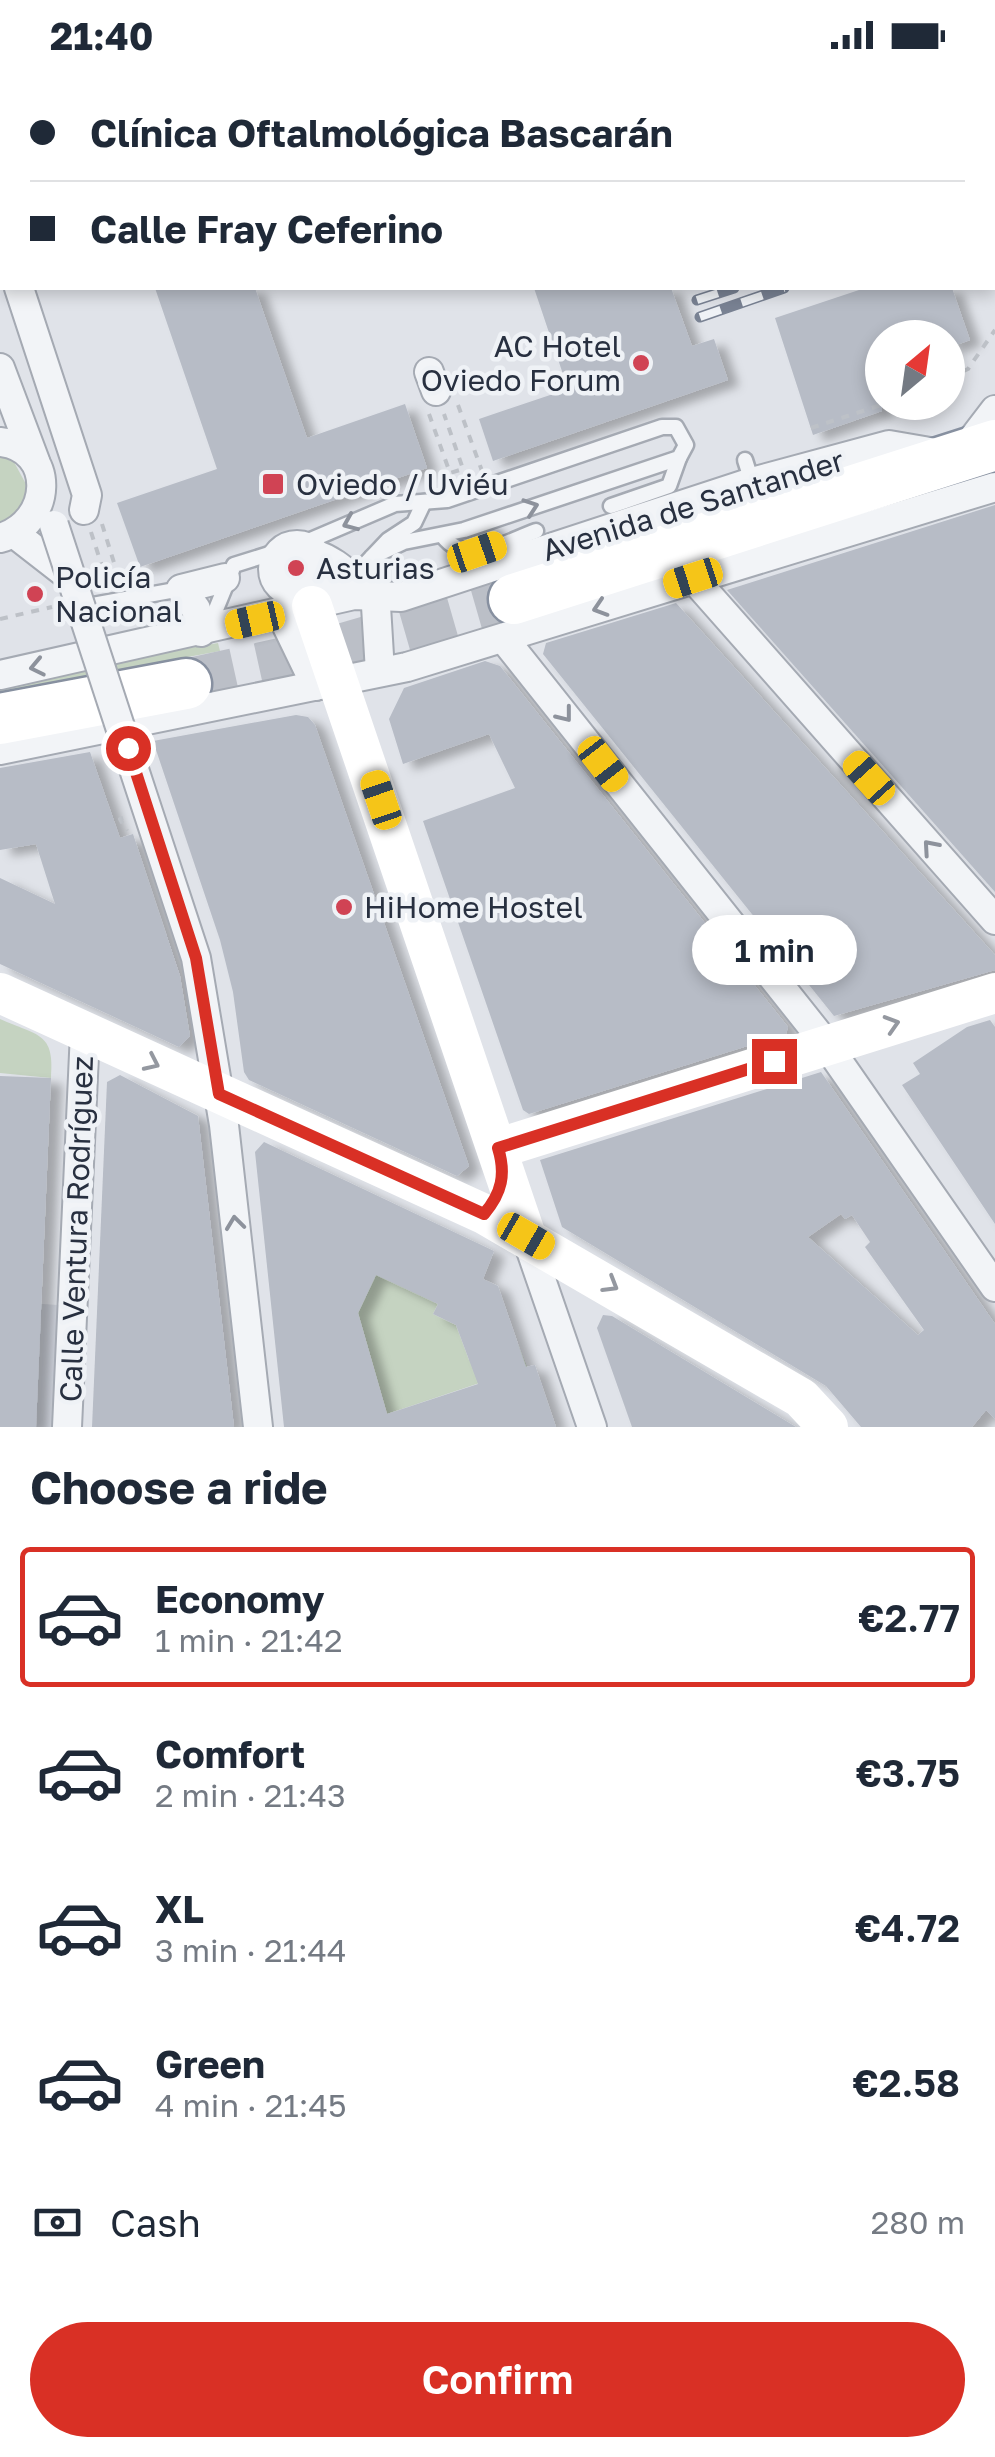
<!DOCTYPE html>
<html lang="en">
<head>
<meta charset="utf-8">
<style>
  body { margin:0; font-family:"Golos Text",sans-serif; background:#f2f2f3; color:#1f2937; height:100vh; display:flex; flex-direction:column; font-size:38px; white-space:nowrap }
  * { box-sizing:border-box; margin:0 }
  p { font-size:32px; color:#747a83 }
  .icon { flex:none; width:55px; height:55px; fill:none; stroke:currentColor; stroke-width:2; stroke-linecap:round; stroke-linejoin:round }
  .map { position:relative; height:1357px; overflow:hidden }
  .details { display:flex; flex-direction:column; background:#fff; flex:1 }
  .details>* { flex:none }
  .guide { position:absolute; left:0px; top:0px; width:995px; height:220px; box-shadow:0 5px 15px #0003; display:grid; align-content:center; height:220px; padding:0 30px; background:#fff }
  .needle { width:65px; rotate:29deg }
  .fabs { position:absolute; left:865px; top:250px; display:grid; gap:20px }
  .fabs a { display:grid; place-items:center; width:100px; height:100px; border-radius:50%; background:#fff; box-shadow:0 5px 15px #0003; font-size:50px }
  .end { position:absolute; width:45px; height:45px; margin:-22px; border:12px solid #d93025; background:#fff; box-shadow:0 0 0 5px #fff }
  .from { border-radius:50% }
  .bubble { position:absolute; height:70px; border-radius:35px; background:#fff; box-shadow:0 5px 15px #0003; font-size:32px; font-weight:600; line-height:70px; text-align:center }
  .car { position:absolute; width:30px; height:60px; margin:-30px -15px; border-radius:12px; box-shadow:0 0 8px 2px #0007; background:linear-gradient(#f5c518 24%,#345 0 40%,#f5c518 0 76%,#345 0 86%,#f5c518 0) }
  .guide b { display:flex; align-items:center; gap:35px; height:95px; font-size:38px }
  .guide b+b { border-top:2px solid #e0e1e3 }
  .guide i { width:25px; height:25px; background:#1f2937 }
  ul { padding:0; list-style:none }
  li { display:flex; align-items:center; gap:30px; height:140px; margin:0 20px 15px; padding:0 10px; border:5px solid transparent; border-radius:10px }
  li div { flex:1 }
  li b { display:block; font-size:38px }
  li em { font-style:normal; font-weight:600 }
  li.selected { border-color:#d93025 }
  li>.icon { width:90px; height:90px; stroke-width:1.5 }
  h2 { padding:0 30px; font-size:45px; line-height:120px }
  .pay { display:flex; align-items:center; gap:25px; height:110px; padding:0 30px; font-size:38px }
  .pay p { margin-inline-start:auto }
  .cta { display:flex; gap:20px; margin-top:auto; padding:20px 30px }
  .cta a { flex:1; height:115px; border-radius:60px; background:#d93025; color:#fff; font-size:40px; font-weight:600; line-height:115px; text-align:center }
  .status { display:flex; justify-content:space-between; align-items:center; height:70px; padding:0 50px; background:#fff; direction:ltr }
  .status svg { height:28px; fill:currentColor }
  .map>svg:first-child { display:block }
</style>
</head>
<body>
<div class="status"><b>21:40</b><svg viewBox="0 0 49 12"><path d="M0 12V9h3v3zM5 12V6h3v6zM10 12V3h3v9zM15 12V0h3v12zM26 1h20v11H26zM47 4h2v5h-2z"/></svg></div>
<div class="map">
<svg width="995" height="1357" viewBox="0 0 995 1357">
  <defs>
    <filter id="shadow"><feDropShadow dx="11" dy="6" stdDeviation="5" flood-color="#0004"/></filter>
  </defs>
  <rect width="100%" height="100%" fill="#e0e3e9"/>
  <polygon fill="#ced2db" points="0,1231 72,1236 67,1357 0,1357"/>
  <g fill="#c5d3c1">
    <polygon points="0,386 14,392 27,416 21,440 0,453"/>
    <polygon points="218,573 220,581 0,622 0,611"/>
    <path d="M0,949C38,966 55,962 51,1008L0,1003Z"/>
    <polygon points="377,1202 438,1234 433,1244 456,1255 469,1290 518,1274 527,1297 387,1344 358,1243"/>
  </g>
  <g fill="#b7bcc6" fill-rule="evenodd" filter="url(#shadow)">
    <polygon points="155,218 255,218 307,368 405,334 427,398 140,497 117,433 217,399"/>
    <polygon points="534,218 671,218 692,276 714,269 728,310 493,391 479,349 568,319"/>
    <polygon points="865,218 952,218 970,270 948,278 948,268 882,268 882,341 813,365 775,248"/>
    <polygon points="995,435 995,822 727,520"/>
    <polygon points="676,533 995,885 995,900 834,946 543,584 546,573"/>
    <polygon points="485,591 500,596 788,957 786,964 529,1044 523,1040 423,751 515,718 489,664 403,694 389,649 404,618"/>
    <polygon points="296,645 308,647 315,655 469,1096 457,1106 249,1010 244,1002 233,922 220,870 153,671"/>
    <polygon points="90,682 120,768 133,764 180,906 190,966 179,977 0,894 0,808 55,834 36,774 0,780 0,698"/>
    <polygon points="990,950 995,957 995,1154 902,1015 920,1004 913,993 967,957"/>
    <path d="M821,1002L995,1254V1349L986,1340L972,1357H861L826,1316L562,1157L540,1090ZM841,1144L845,1149L852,1145L870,1172L865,1177L924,1260L918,1265L808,1167Z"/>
    <polygon points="120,1005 198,1046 234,1357 92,1357 107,1012"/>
    <polygon points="0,1006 51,1008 36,1357 0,1357"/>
    <path d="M264,1072L494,1181L483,1209L498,1216L526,1297L535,1295L556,1357H284L255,1082ZM376,1205L438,1234L433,1244L456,1255L478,1314L387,1344L358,1243Z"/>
    <polygon points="603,1245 612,1246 796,1357 632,1357 597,1258"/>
  </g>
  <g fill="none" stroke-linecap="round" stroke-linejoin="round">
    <polyline stroke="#bbbfc7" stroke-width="28" stroke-dasharray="28 14" stroke-linecap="butt" points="992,172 995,179"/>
    <polyline stroke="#bbbfc7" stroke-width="50" stroke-dasharray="50 25" stroke-linecap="butt" points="186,614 326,583 514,529"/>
    <defs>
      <g id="lane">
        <polyline points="713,2 713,0"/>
        <polyline points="745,390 752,412"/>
        <polyline points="611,436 669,416 679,388"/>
        <path d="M442,465C467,498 503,473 536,461"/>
        <polyline points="299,475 395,434 447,430 662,357 676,357 686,375 679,388 464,460 404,472 372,487"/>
        <polyline points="312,518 351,509 388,470 414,453 424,432"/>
        <polyline points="87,536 181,519"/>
        <polyline points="210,554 234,495 285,479"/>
      </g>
      <g id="street">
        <polyline points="933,0 933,2"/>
        <polyline points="977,0 978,2"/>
        <polyline points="190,2 196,0"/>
        <polyline points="992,35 994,40"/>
        <polyline points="0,80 2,79"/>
        <polyline points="0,122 2,120"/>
        <polyline points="0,162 2,159"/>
        <polyline points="0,200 2,201"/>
        <polyline points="19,218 87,425 84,440"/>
        <polyline points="0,298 35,391"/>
        <polyline points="429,302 436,321"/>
        <path d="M0,372C57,378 53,453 0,468"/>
        <polyline points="15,464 69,506"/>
        <circle cx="297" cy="499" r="24"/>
        <path d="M317,485C341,493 354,513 377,525"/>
        <polyline points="693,508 995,850"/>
        <polyline points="376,536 380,602"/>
        <polyline points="287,556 316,616"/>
        <polyline points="201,562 196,539 181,519 225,508"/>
        <polyline points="504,569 826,974 995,1217"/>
        <polyline points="0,605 354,525 401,527 752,412 889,375 959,387 995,340"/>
        <polyline points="127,678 196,888 224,1055 258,1357"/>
        <polyline points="0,680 407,597 995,417"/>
        <polyline points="526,1166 592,1357"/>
        <polyline points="67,1357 85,962"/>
      </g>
      <g id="highway">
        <polyline points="514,529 995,375"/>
        <polyline points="0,649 186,614"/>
      </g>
    </defs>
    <use href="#lane" stroke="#a5aab3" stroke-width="19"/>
    <use href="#street" stroke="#a5aab3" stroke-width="32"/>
    <use href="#highway" stroke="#8790a0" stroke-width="55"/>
    <g stroke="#bdc1c7" stroke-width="4" stroke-dasharray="8 8" stroke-linecap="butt">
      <polyline points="948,308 968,299 995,260"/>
      <polyline points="458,335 482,401"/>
      <polyline points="429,344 450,403 463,399 444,344"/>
      <polyline points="811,358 890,332"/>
      <polyline points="102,454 120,512"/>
      <polyline points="91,462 108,515"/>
      <polyline points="0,549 52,537"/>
      <polyline points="123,748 120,749 127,761"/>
    </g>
    <use href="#lane" stroke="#f2f4f7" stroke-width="14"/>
    <use href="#street" stroke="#f2f4f7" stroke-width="28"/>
    <g stroke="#fff" stroke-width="40">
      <polyline points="312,536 526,1166"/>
      <polyline points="0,923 484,1144 801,1328 828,1357"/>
      <polyline points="499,1078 995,923"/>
    </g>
    <use href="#highway" stroke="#fff" stroke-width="50"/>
    <defs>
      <g id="rail">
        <polyline points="992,55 995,54"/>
        <polyline points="992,86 995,85"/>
        <polyline points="992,102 995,101"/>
        <polyline points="992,141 995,140"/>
        <polyline points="697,230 734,218"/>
        <polyline points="700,247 784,218"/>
      </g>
    </defs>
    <use href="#rail" stroke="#798293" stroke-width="11"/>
    <use href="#rail" stroke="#eff2f6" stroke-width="8" stroke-dasharray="22" stroke-linecap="butt"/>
    <defs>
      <polyline id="street-bridge" points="54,455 127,678"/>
    </defs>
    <use href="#street-bridge" stroke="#a5aab3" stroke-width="32" stroke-linecap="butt"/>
    <use href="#street-bridge" stroke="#f2f4f7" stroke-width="28"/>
  </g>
  <defs><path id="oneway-chevron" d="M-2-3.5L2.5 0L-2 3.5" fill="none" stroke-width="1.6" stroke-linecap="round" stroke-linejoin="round" transform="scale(2.5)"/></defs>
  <g stroke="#8d929c">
    <use href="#oneway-chevron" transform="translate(531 437) rotate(-19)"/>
    <use href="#oneway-chevron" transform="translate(350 453) rotate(157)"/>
    <use href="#oneway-chevron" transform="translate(600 538) rotate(162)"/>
    <use href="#oneway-chevron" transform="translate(37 597) rotate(168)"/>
    <use href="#oneway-chevron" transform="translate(565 645) rotate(52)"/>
    <use href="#oneway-chevron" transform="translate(930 777) rotate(-131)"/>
    <use href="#oneway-chevron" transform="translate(235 1153) rotate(-97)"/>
  </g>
  <g stroke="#9498a0">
    <use href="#oneway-chevron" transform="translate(892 954) rotate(-17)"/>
    <use href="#oneway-chevron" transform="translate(152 993) rotate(25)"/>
    <use href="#oneway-chevron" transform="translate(611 1215) rotate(31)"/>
  </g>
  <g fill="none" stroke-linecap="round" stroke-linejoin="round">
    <path stroke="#d93025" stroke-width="12" d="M128,678L196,888L219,1024L484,1144C502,1123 506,1104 498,1078L774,991"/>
  </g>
  <g fill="#d04354" stroke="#eff2f6" stroke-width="4">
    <circle cx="641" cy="293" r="10"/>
    <rect x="261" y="402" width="24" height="24" rx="5"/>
    <circle cx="296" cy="498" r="10"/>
    <circle cx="35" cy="524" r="10"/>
    <circle cx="344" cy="837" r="10"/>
  </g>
  <g text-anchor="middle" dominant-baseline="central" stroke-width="9" stroke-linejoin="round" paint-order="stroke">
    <g font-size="30" fill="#283040" stroke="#eff2f6" text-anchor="start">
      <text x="621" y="276" text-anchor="end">AC Hotel<tspan x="621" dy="34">Oviedo Forum</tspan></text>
      <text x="296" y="414">Oviedo / Uviéu</text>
      <text x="316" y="498">Asturias</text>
      <text x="55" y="507">Policía<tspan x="55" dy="34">Nacional</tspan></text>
      <text x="364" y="837">HiHome Hostel</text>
    </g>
    <g font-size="30" fill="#283040" stroke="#eff2f6">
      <text transform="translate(693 435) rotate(-17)">Avenida de Santander</text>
      <text transform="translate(76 1159) rotate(-88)">Calle Ventura Rodríguez</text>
    </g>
  </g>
</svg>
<div class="fabs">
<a><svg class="needle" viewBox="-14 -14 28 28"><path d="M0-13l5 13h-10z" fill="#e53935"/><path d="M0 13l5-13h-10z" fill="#747a83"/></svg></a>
</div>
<i class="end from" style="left:128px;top:678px"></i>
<i class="end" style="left:774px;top:991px"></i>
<div class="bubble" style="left:692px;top:845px;width:165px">1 min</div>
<i class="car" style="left:477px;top:482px;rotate:71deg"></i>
<i class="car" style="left:693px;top:508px;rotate:252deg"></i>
<i class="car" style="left:255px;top:550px;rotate:257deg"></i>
<i class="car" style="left:603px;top:694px;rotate:142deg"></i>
<i class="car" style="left:869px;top:708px;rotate:318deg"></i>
<i class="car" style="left:381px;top:730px;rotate:341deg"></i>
<i class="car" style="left:526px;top:1166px;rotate:120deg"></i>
<div class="guide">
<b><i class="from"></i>Clínica Oftalmológica Bascarán</b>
<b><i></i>Calle Fray Ceferino</b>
</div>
</div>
<section class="details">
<h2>Choose a ride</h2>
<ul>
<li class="selected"><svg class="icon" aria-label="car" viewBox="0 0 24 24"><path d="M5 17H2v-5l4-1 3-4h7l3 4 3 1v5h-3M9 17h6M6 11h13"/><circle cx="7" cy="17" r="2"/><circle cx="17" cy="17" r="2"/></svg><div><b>Economy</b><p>1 min · 21:42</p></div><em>€2.77</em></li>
<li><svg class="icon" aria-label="car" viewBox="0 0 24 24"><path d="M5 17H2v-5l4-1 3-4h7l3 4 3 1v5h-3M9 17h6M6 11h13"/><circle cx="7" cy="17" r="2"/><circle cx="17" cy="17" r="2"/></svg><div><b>Comfort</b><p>2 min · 21:43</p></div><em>€3.75</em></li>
<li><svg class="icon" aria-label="car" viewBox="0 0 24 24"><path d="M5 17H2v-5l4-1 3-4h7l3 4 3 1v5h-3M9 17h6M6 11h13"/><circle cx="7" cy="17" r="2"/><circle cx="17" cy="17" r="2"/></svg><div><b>XL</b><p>3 min · 21:44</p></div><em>€4.72</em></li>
<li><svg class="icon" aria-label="car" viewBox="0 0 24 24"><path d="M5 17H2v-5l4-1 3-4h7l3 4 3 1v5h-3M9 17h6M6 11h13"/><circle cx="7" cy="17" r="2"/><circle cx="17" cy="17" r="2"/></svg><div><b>Green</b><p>4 min · 21:45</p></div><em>€2.58</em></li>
</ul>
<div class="pay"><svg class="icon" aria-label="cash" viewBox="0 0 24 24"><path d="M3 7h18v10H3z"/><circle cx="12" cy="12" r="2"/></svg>Cash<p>280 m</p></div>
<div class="cta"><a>Confirm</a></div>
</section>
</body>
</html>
